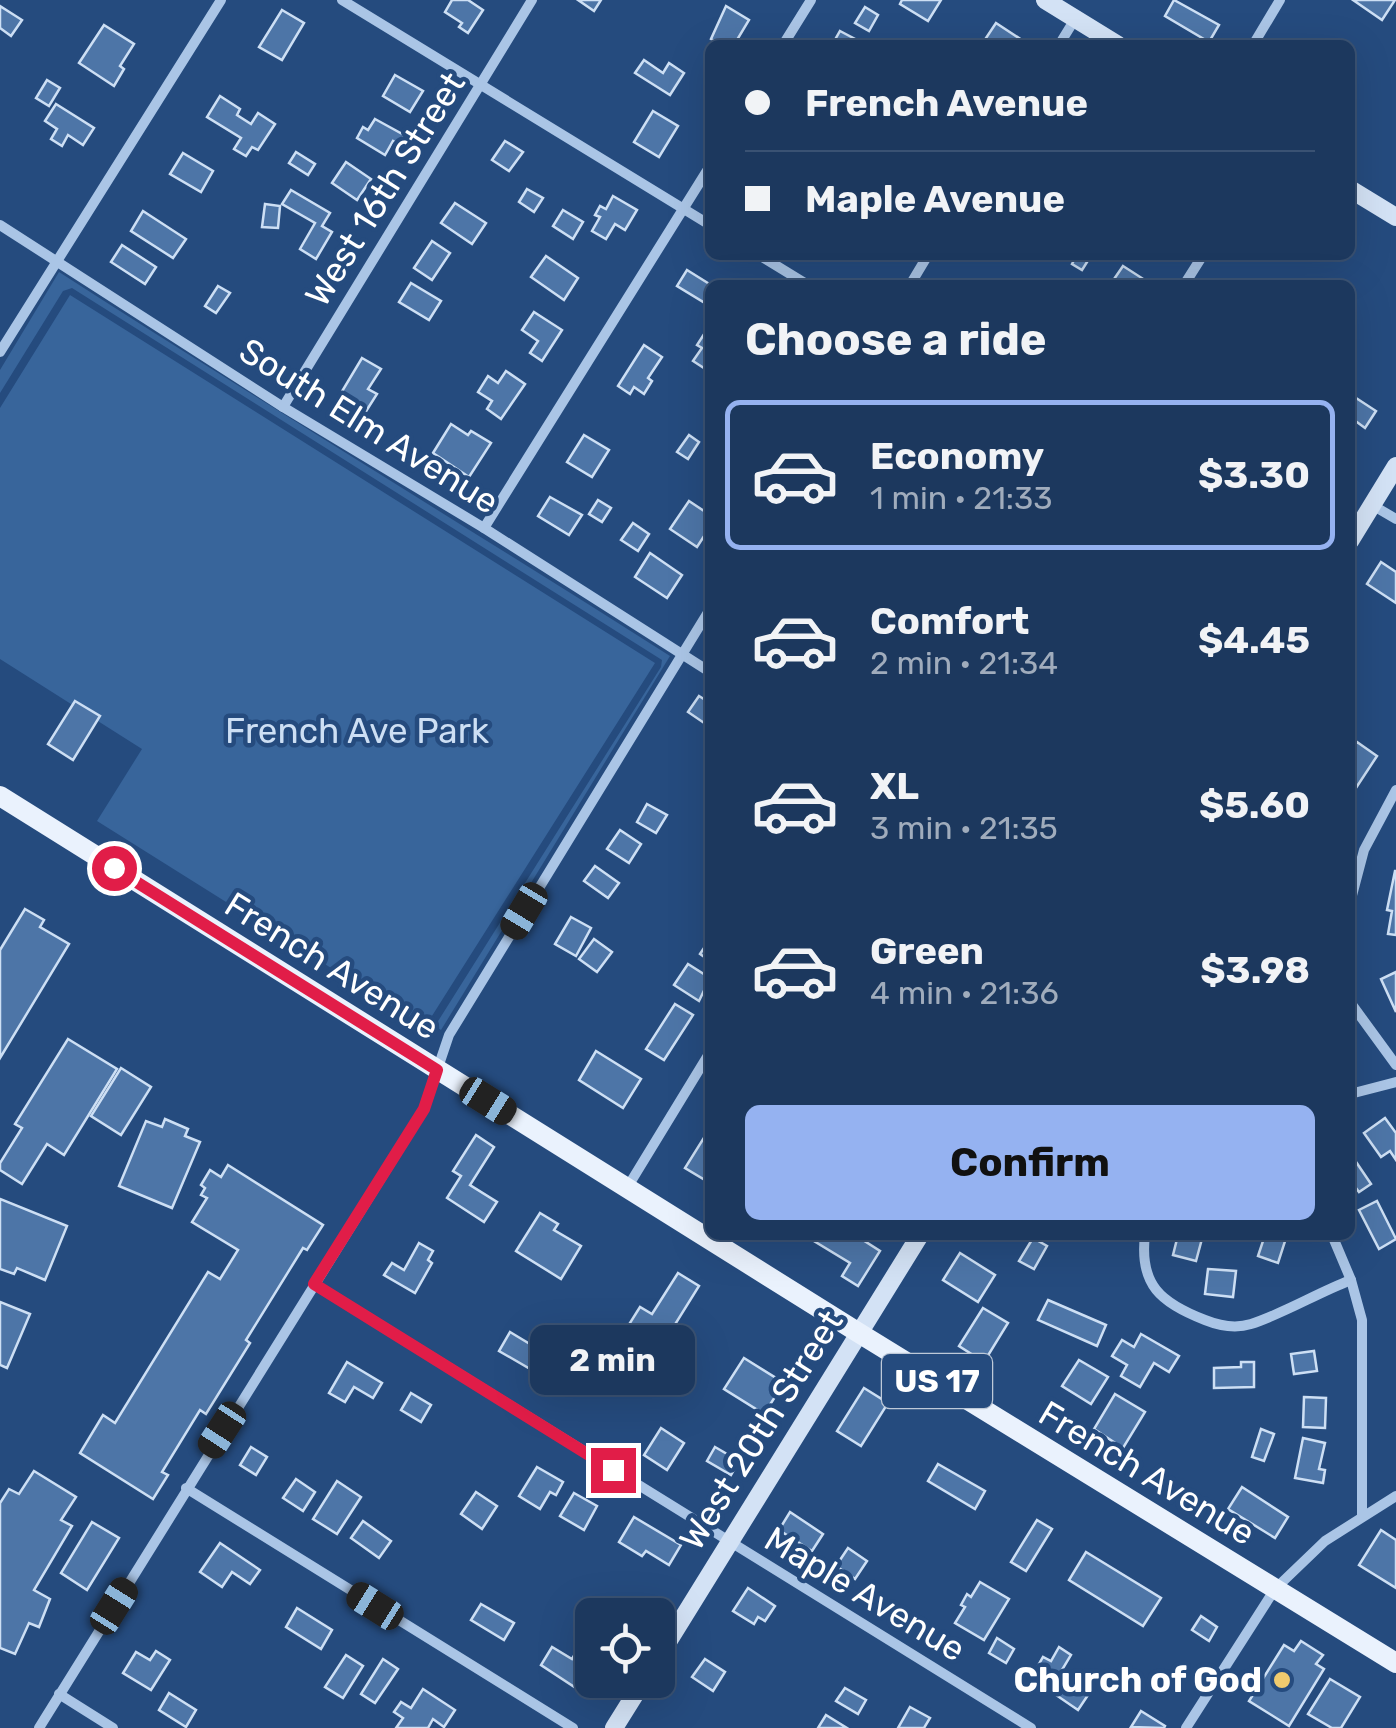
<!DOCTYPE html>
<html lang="en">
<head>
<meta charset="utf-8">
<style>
  body { margin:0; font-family:Rubik,sans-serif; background:#294367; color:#f1f3f6; height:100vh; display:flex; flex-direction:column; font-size:38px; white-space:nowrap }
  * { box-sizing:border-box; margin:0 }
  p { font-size:32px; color:#a0acbc }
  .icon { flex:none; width:55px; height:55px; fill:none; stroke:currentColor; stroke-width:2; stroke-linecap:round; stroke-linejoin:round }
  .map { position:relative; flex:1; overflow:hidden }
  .details { position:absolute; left:705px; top:280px; width:650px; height:960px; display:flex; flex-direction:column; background:#1c385e; border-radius:15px; box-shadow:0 10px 40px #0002,0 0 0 2px #3a5273 }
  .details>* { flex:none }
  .guide { position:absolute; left:705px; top:40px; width:650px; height:220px; border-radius:15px; box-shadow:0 10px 40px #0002,0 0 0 2px #3a5273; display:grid; align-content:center; height:220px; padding:0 40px; background:#1c385e }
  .controls { position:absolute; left:575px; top:1598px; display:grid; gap:20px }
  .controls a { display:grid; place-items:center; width:100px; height:100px; border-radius:15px; background:#1c385e; box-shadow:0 10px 40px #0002,0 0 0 2px #3a5273; font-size:50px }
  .end { position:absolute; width:45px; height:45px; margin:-22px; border:12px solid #e11d48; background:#fff; box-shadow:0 0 0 5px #fff }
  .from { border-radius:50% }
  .bubble { position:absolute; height:70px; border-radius:15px; background:#1c385e; box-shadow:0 10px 40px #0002,0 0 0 2px #3a5273; font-size:32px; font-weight:700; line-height:70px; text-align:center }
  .car { position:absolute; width:30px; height:60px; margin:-30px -15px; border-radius:12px; box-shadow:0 0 8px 2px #0007; background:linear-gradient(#222 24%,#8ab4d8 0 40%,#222 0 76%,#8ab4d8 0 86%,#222 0) }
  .guide b { display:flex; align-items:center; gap:35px; height:95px; font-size:38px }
  .guide b+b { border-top:2px solid #3a5273 }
  .guide i { width:25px; height:25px; background:#f1f3f6 }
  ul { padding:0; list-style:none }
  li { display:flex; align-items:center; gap:30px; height:150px; margin:0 20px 15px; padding:0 20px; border:5px solid transparent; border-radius:15px }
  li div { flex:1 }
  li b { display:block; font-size:38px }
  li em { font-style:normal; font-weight:700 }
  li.active { border-color:#95b2f1 }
  li>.icon { width:90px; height:90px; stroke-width:1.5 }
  h2 { padding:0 40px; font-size:45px; line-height:120px }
  .primary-button { display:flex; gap:20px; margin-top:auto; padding:20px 40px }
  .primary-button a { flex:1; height:115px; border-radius:15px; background:#95b2f1; color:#111; font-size:40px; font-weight:700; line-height:115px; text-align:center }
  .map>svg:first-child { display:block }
</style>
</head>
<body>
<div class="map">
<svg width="1396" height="1728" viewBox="0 0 1396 1728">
  <rect width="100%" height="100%" fill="#254b7e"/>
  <g fill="#38659b">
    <path d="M59,272C261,402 467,527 670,656L441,1030L435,1026L661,667L662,660L72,288L63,291L0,393V370Z"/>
    <polygon points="70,295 655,663 425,1027 97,821 142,749 0,659 0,408"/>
  </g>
  <g fill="#4d75a7" stroke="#cddff4" stroke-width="2.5">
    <polygon points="452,0 468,0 483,10 468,33 459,27 462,23 445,12"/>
    <polygon points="578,0 601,0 594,11"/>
    <polygon points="902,0 941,0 928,21 900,4"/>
    <polygon points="1174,0 1219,25 1209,42 1165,16"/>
    <polygon points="1353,0 1395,0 1382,20"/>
    <polygon points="0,6 22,20 11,36 0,28"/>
    <polygon points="726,6 749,20 734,45 722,45 711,39"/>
    <polygon points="865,7 878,15 869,31 855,23"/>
    <polygon points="282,10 304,23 282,60 259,47"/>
    <polygon points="996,23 1025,42 1023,45 991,45 984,41"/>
    <polygon points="104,25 134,44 120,66 124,69 114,86 79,63"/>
    <polygon points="840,31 855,39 851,45 832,45"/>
    <polygon points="644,60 663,73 669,63 684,73 670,95 635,73"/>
    <polygon points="395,75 423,91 410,112 383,96"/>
    <polygon points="47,80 60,88 49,106 36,98"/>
    <polygon points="220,96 240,109 237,115 251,124 258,113 275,124 258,150 252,147 246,156 234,149 241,138 207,117"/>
    <polygon points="56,104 94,128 83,145 68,135 62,146 51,139 57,129 45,121"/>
    <polygon points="653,111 678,126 659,157 634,142"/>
    <polygon points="375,119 404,135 399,144 393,141 385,155 357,138 363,127 368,130"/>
    <polygon points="505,141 523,152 509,171 492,160"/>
    <polygon points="296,152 315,164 308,175 289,163"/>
    <polygon points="183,153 213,171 201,192 170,174"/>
    <polygon points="346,162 371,179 357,200 332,183"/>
    <polygon points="527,189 543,198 534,212 519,202"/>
    <polygon points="291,190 330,213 322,226 332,232 316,259 300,249 315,223 282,204"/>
    <polygon points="613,196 637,210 625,230 615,224 606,239 592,231 600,217 595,215 600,206 606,209"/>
    <polygon points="455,203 486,223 472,244 441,223"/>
    <polygon points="265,204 280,206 278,228 262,227"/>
    <polygon points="563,210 583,222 573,239 553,226"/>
    <polygon points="143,211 186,239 173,258 131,231"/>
    <polygon points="432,241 450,253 432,280 414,268"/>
    <polygon points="122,245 156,267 145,284 111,262"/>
    <polygon points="1077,255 1089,259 1082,270 1072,264"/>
    <polygon points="546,256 578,278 564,300 531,277"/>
    <polygon points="1123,266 1148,282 1146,285 1110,285"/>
    <polygon points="687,270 711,285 705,303 677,286"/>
    <polygon points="411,283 441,301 429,320 399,302"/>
    <polygon points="218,286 230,293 216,313 205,306"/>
    <polygon points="534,312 562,330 542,361 530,353 538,341 522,330"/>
    <polygon points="708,328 710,366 707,370 693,361 702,348 697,345"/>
    <polygon points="644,345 662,357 648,378 652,381 644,394 634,387 630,394 618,386"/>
    <polygon points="362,358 381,369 368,389 377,394 358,424 332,408"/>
    <polygon points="506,371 525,384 501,419 487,409 492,401 478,392 488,376 498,383"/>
    <polygon points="1353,396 1376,411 1365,428 1350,417"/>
    <polygon points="451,424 468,435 471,431 491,443 469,477 433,453"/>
    <polygon points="584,435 609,450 592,477 567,462"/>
    <polygon points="689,435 699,442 688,459 677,452"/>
    <polygon points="550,497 582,515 569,535 538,516"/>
    <polygon points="598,500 611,508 602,522 589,514"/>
    <polygon points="689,501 710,515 710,527 697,547 670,529"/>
    <polygon points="633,523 649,534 638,551 621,540"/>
    <polygon points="650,553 682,575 667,598 635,577"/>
    <polygon points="1381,562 1396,572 1396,603 1367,584"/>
    <polygon points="699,696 710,703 710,727 688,712"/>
    <polygon points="75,701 100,716 73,760 48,744"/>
    <polygon points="1357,742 1377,756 1350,797 1350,753"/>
    <polygon points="647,804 667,815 656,833 637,822"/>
    <polygon points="620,830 641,844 629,863 607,849"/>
    <polygon points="595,866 619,883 608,898 584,881"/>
    <polygon points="1395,871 1396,871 1396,935 1388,934 1392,911 1387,910"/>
    <polygon points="25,909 44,920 40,927 69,944 0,1058 0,950"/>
    <polygon points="571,917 591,928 576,956 555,944"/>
    <polygon points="594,939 612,952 597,972 579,959"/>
    <polygon points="710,939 710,961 700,954"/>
    <polygon points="688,964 710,978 699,1001 674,985"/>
    <polygon points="1396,972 1396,1012 1381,979"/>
    <polygon points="675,1004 693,1015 664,1060 646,1049"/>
    <polygon points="68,1039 117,1069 64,1155 47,1144 22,1184 0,1170 0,1163 22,1128 15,1124"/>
    <polygon points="596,1051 641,1079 623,1108 579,1080"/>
    <polygon points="121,1068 151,1087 121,1135 91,1116"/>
    <polygon points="1385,1118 1396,1133 1396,1160 1390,1151 1381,1157 1364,1133"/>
    <polygon points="165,1119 188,1129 185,1136 200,1142 172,1208 119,1186 146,1121 162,1127"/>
    <polygon points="710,1128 710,1183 685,1168"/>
    <polygon points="476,1135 494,1147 470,1185 497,1202 484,1222 447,1198 461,1176 453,1171"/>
    <polygon points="1350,1153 1371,1184 1359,1192 1350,1180"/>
    <polygon points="228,1165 323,1225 307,1250 303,1248 246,1340 250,1343 206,1414 200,1410 162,1472 168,1475 153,1499 80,1453 103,1415 115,1423 208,1272 220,1279 238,1250 192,1222 207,1198 201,1195 205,1188 201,1185 210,1170 221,1177"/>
    <polygon points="0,1199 67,1226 45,1280 17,1268 14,1274 0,1269"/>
    <polygon points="1377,1201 1396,1239 1379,1249 1359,1210"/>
    <polygon points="540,1213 558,1224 554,1230 581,1246 561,1279 516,1251"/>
    <polygon points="804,1235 855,1235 880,1251 858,1286 842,1276 850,1263"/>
    <polygon points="1178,1235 1203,1235 1196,1261 1173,1255"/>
    <polygon points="1265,1235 1287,1235 1278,1263 1258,1256"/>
    <polygon points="1033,1238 1047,1246 1034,1269 1019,1261"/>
    <polygon points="419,1243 433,1251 428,1260 432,1263 415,1293 384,1275 392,1263 404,1270"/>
    <polygon points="960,1253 995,1275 978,1302 943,1280"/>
    <polygon points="1208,1269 1236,1271 1233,1297 1205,1294"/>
    <polygon points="678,1273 699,1286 661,1347 628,1326 640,1307 652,1314"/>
    <polygon points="1048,1300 1106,1325 1097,1346 1038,1320"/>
    <polygon points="0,1302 30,1314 7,1368 0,1365"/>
    <polygon points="983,1308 1008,1323 984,1362 959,1346"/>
    <polygon points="510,1332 543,1352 532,1370 499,1351"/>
    <polygon points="1141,1334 1179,1356 1169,1372 1154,1363 1140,1387 1121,1376 1127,1365 1112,1356 1122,1340 1134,1347"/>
    <polygon points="621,1335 643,1348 628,1374 606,1362"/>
    <polygon points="1314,1351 1317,1371 1294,1374 1291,1354"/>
    <polygon points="744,1358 784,1383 764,1414 724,1389"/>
    <polygon points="1079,1360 1108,1377 1091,1404 1062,1386"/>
    <polygon points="347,1362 382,1383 373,1398 354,1387 345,1402 329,1393"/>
    <polygon points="1241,1362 1254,1362 1254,1387 1214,1388 1214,1368 1241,1367"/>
    <polygon points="864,1388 888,1403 861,1446 837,1431"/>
    <polygon points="411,1393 431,1405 421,1422 401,1410"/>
    <polygon points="1115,1394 1145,1412 1123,1448 1094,1429"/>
    <polygon points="1304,1397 1326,1398 1325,1428 1303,1427"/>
    <polygon points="661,1428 684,1443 667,1470 644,1455"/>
    <polygon points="1261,1429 1274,1434 1264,1461 1252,1457"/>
    <polygon points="1303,1438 1325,1443 1319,1469 1325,1470 1323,1483 1295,1478"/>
    <polygon points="251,1447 267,1457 256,1475 240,1465"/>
    <polygon points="715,1447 739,1461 731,1475 707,1461"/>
    <polygon points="938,1464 985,1491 975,1509 928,1481"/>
    <polygon points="537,1467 563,1482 556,1495 550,1492 540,1509 519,1496"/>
    <polygon points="34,1471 76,1497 61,1520 72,1526 34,1590 50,1599 39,1627 29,1623 15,1654 0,1648 0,1503 9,1489 19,1494"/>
    <polygon points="296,1479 315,1492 303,1511 283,1498"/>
    <polygon points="337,1481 361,1497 337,1534 313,1519"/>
    <polygon points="1242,1487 1288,1517 1275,1538 1228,1509"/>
    <polygon points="476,1492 497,1506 482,1529 461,1514"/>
    <polygon points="574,1493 597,1506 584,1530 560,1516"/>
    <polygon points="790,1512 823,1534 812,1551 779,1530"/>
    <polygon points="634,1517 681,1545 669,1565 646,1551 642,1556 619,1542"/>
    <polygon points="1037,1520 1052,1529 1026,1571 1011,1562"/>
    <polygon points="363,1521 391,1541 379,1558 351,1538"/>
    <polygon points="92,1522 119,1538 87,1590 61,1573"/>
    <polygon points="1381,1530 1396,1540 1396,1588 1359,1565"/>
    <polygon points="220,1543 260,1570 250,1584 232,1572 222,1587 200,1572"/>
    <polygon points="848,1548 867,1561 855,1579 836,1566"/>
    <polygon points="1086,1552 1161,1598 1143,1626 1069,1580"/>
    <polygon points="980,1582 1009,1599 984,1640 955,1623 965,1607 961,1605 967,1594 971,1597"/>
    <polygon points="748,1588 775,1606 765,1621 758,1617 754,1624 733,1611"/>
    <polygon points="481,1604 514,1623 504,1640 471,1620"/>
    <polygon points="297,1608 332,1630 321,1649 286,1627"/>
    <polygon points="1201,1616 1217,1627 1209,1641 1192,1630"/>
    <polygon points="997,1638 1014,1649 1006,1663 989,1653"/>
    <polygon points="584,1639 592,1644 594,1680 585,1694 541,1665 552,1647 572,1659"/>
    <polygon points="1301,1641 1323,1655 1316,1664 1324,1669 1289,1726 1249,1701 1284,1645 1294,1651"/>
    <polygon points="1059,1647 1071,1655 1050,1690 1031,1678 1043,1657 1051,1661"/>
    <polygon points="156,1651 170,1660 151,1690 123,1673 136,1652 150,1660"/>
    <polygon points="346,1655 363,1666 343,1698 325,1687"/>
    <polygon points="383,1659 398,1669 375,1703 361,1694"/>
    <polygon points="705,1659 725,1672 713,1691 692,1677"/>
    <polygon points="1070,1674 1092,1689 1078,1710 1056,1695"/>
    <polygon points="1330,1679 1360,1697 1341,1728 1332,1728 1308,1714"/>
    <polygon points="845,1688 866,1700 858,1714 836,1701"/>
    <polygon points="423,1689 455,1710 444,1727 433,1719 428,1728 396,1728 403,1718 394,1712 401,1702 411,1708"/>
    <polygon points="169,1693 196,1710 186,1727 159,1710"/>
    <polygon points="910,1707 930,1718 924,1728 898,1728"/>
    <polygon points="1141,1711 1165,1726 1164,1728 1131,1727"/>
    <polygon points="826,1715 847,1728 818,1728"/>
  </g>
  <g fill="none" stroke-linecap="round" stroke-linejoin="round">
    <g stroke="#aac5e6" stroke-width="10">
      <polyline points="342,0 710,225"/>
      <polyline points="783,45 811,0"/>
      <polyline points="1059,45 1075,19"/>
      <polyline points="1253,45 1280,0"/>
      <polyline points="0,225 283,407 484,528 710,672"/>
      <polyline points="759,255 808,285"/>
      <polyline points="910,285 928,255"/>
      <polyline points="1184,285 1203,255"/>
      <polyline points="0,352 221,0"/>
      <polyline points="283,407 532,0"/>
      <polyline points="1372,505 1396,519"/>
      <polyline points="484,528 710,166"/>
      <polyline points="1350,903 1364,850 1396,790"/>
      <polyline points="1350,1002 1396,1065"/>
      <polyline points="1350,1094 1396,1082"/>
      <polyline points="627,1188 710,1052"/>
      <path d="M1145,1235C1139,1285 1161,1303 1205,1320C1220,1326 1235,1329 1251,1324C1285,1313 1317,1293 1351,1280"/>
      <polyline points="1332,1235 1351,1280 1362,1320 1362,1515"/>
      <polyline points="314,1284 1031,1728"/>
      <polyline points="186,1488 573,1728"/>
      <polyline points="59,1694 113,1728"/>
      <polyline points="39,1728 424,1109 449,1035 710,609"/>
      <polyline points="1186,1728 1275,1589 1325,1541 1396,1496"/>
    </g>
    <g stroke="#d3e2f5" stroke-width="18">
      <polyline points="1045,0 1118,45"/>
      <polyline points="1350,189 1396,217"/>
      <polyline points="1350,541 1396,466"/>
      <polyline points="658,1658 920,1235"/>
      <polyline points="614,1728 644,1680"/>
    </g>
    <polyline stroke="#eaf2fd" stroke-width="20" points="0,796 859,1333 1396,1663"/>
  </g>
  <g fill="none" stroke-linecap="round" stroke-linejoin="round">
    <polyline stroke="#e11d48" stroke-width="12" points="114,868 437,1070 424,1109 314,1284 613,1470"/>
  </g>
  <circle fill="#efca6e" stroke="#254b7e" stroke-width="4" cx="1282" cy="1680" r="10"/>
  <g text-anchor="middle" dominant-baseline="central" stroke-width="9" stroke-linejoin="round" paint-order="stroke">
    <rect fill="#254b7e" stroke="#bec9d8" stroke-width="2.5" x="882" y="1354" width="110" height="54" rx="8"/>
    <g font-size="32" font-weight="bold" fill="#fff">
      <text x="937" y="1381">US 17</text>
    </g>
    <g font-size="35" fill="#fff" stroke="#254b7e">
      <text transform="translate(385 189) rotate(-58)">West 16th Street</text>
      <text transform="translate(369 426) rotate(32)">South Elm Avenue</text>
      <text transform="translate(332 966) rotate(32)">French Avenue</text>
      <text transform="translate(761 1430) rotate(-58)">West 20th Street</text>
      <text transform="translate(1147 1473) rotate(31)">French Avenue</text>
      <text transform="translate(865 1594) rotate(31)">Maple Avenue</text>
    </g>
    <g font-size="35" fill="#cddff4" stroke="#254b7e">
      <text x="357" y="731">French Ave Park</text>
    </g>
    <g font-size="35" font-weight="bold" fill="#fff" stroke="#254b7e" text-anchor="end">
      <text x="1262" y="1680">Church of God</text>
    </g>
  </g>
</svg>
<div class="controls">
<a><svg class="icon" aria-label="locate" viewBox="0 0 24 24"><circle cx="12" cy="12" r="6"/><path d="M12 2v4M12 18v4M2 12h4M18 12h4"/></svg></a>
</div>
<i class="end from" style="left:114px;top:868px"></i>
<i class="end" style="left:613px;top:1470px"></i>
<div class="bubble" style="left:530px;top:1325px;width:165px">2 min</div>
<i class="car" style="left:524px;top:911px;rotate:211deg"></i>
<i class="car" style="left:488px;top:1101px;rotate:122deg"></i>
<i class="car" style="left:222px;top:1430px;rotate:213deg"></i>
<i class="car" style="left:114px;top:1606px;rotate:32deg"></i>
<i class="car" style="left:375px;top:1606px;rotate:302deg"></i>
<div class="guide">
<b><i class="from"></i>French Avenue</b>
<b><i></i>Maple Avenue</b>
</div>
<section class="details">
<h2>Choose a ride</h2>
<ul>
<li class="active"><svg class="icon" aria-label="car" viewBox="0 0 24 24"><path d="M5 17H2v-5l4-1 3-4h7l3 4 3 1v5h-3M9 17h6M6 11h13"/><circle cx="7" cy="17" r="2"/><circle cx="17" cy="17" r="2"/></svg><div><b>Economy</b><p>1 min · 21:33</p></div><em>$3.30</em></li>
<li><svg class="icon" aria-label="car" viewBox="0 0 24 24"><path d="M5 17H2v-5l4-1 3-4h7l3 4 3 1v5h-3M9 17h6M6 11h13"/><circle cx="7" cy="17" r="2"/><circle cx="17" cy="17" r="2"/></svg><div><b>Comfort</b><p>2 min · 21:34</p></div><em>$4.45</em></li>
<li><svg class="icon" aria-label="car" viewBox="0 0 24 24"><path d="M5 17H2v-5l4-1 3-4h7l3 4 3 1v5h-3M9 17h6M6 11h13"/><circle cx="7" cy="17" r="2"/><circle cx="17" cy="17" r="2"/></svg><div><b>XL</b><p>3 min · 21:35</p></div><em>$5.60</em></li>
<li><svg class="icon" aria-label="car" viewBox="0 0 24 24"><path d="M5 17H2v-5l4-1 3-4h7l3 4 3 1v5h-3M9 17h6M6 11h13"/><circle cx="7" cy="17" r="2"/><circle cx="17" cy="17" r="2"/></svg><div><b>Green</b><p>4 min · 21:36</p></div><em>$3.98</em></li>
</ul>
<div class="primary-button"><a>Confirm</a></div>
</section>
</div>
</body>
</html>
